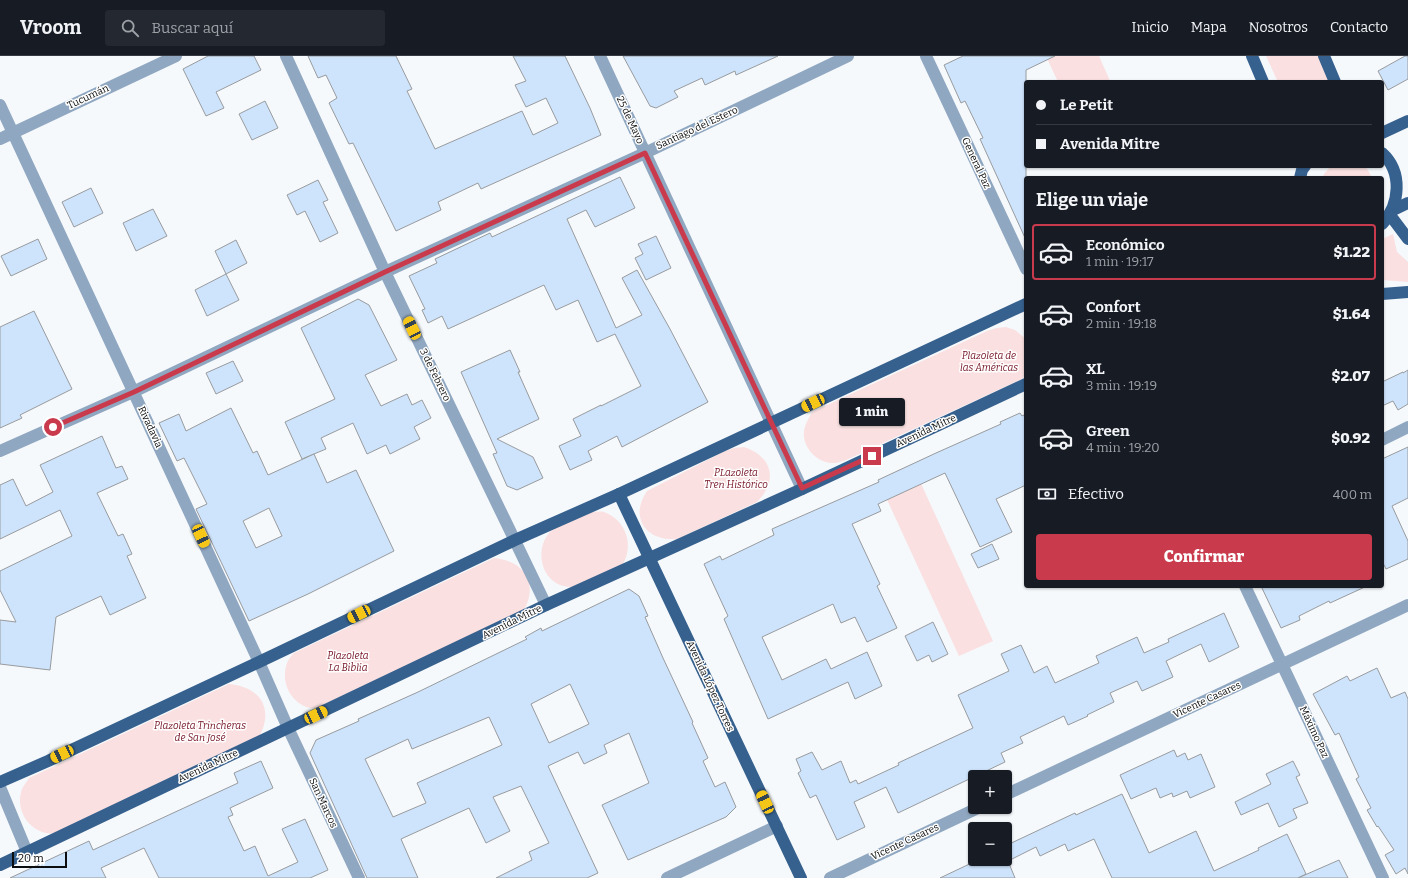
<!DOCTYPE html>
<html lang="es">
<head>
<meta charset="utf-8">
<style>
  body { margin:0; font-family:Bitter,serif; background:#242831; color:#f1f3f6; height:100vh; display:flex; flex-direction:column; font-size:15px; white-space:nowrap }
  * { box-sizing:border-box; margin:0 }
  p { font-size:13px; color:#9ea1a6 }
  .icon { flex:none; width:22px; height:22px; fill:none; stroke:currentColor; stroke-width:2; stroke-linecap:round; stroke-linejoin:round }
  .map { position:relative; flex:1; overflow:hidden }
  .sheet { position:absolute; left:1024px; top:120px; width:360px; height:412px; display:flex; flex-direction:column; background:#171b24; border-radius:4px; box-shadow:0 1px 3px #0004 }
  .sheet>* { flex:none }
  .hud { position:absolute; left:1024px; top:24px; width:360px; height:88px; border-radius:4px; box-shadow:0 1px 3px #0004; display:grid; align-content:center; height:88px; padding:0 12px; background:#171b24 }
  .fabs { position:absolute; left:968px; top:714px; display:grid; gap:8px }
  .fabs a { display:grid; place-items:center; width:44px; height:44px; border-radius:4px; background:#171b24; box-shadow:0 1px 3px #0004; font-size:20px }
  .scale { position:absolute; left:12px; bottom:10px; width:55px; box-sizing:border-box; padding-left:4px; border:2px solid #0b0c0d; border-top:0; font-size:11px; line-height:14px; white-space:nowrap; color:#0b0c0d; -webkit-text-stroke:3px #fff; paint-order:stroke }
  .end { position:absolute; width:18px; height:18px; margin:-9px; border:5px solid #ca3a4d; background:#fff; box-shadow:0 0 0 2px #fff }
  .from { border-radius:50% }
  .bubble { position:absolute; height:28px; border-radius:4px; background:#171b24; box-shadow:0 1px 3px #0004; font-size:13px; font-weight:800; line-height:28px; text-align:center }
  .car { position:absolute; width:12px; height:24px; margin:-12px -6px; border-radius:5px; box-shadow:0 0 3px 1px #0007; background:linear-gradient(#f5c518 24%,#345 0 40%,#f5c518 0 76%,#345 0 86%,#f5c518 0) }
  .hud b { display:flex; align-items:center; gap:14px; height:38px; font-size:15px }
  .hud b+b { border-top:1px solid #363941 }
  .hud i { width:10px; height:10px; background:#f1f3f6 }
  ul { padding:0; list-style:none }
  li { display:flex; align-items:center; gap:12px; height:56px; margin:0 8px 6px; padding:0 4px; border:2px solid transparent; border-radius:4px }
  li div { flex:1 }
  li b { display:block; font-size:15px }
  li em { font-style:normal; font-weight:800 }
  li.selected { border-color:#ca3a4d }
  li>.icon { width:36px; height:36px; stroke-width:1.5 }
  h2 { padding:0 12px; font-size:18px; line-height:48px }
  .pay { display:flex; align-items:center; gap:10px; height:44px; padding:0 12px; font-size:15px }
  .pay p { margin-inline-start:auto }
  .button { display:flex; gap:8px; margin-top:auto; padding:8px 12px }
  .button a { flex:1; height:46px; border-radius:4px; background:#ca3a4d; color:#fff; font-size:16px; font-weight:800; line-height:46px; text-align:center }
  header { display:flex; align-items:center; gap:24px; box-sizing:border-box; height:56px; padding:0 20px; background:#171b24; border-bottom:1px solid #363941 }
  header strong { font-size:19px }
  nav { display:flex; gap:22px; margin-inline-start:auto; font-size:14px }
  .search { width:280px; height:36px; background:#242831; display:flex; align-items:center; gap:10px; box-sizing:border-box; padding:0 14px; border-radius:4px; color:#9ea1a6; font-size:15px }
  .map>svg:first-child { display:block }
</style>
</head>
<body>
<header>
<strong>Vroom</strong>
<div class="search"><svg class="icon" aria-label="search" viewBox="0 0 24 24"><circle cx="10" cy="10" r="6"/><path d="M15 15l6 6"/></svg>Buscar aquí</div>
<nav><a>Inicio</a><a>Mapa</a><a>Nosotros</a><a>Contacto</a></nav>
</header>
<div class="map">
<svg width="1408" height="822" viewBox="0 0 1408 822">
  <rect width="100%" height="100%" fill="#f6f9fc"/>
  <g fill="#fae0e0">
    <polygon points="1046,0 1099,0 1110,25 1058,26"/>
    <polygon points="1266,0 1319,0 1330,26 1278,26"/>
    <polygon points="1331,110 1364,110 1368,114 1372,122 1323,122 1324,118"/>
    <polygon points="1393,178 1397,196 1408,206 1408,226 1382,224 1382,183"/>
    <path d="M1006,271L1015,274L1026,283V318L1022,323L844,405C841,405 838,407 835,407C818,408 802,392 804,375C805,368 809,362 812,356L987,275L996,272Z"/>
    <path d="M744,391C773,401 778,425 757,446L677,483C646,486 629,461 647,435L725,395L734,392Z"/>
    <polygon points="912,408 993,585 959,600 878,424"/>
    <path d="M592,456C596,456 601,455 604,456C627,464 635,492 621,511C618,514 585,530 580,531C577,532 574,531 571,531C543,531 533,496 549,477C553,472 584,459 592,456Z"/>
    <path d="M494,502C527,505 540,531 521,559L324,652C320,652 315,653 311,652C291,648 280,626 287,607C288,604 291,600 294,597Z"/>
    <path d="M229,628C263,631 275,656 257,684L59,777C55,777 50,778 46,777C27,773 15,752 22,733C24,729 27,725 29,722Z"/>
  </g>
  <g fill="#cee4fc" stroke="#989b9e" fill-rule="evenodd">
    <polygon points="208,0 254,0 261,14 216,36 224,52 206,60 183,13"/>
    <polygon points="308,0 396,0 412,33 407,35 435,93 522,55 533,79 558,67 546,42 526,51 515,29 526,25 513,0 565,0 590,52 601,79 481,133 478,127 438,146 441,154 396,175 353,87 349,88 329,47 337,42 326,19 318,22"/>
    <polygon points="623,0 778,0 736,19 735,15 705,29 702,22 674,35 678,41 656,52 650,50"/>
    <polygon points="963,0 1055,0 1026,14 1026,184 980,83 983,82 965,45 961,47 944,9"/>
    <polygon points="1405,0 1408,0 1408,23 1388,34 1378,15"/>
    <polygon points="265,45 278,72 252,84 239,58"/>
    <polygon points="620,121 635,152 595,171 586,154 567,163 616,272 642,259 622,222 637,214 670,273 708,346 622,391 617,380 588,395 592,404 570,414 559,390 581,380 573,363 601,349 601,350 641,330 615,278 597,286 578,244 556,254 544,229 448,273 442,260 428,267 422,254 425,253 409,220 437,207 435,203 490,177 492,181"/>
    <polygon points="318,124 328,144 323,146 338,177 320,186 305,155 297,159 287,139"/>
    <polygon points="91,132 103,157 74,171 62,146"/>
    <polygon points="153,153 167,180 136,195 123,167"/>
    <polygon points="656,180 671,212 646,224 635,202 643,198 638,188"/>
    <polygon points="38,183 47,203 11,220 1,200"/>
    <polygon points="236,184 247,207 226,218 215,195"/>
    <polygon points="226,218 239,244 207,260 195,234"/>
    <polygon points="358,243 369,249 397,304 365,319 381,350 407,338 412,349 422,344 431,362 414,371 420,383 390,398 386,389 367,398 353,367 321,382 326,393 302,403 285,366 335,343 301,272"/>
    <polygon points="34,255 72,333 20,359 22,362 0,372 0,271"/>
    <polygon points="510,294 520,316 518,316 539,363 497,383 533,401 543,422 517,434 507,430 493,398 497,397 461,316"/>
    <polygon points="233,305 243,325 216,338 206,317"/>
    <polygon points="1408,314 1408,348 1398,354 1393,345 1382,350 1382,326 1403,316 1403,317"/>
    <path d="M231,352L253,397L257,395L268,419L314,398L327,427L356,414L394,495L308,538L249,565L196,453L207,448L184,402L177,405L159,367L179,358L186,375ZM269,452L282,480L256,492L243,465Z"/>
    <polygon points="1020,357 1022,360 1026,358 1026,429 996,443 1012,476 980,491 945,417 878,448 881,455 852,468 880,528 877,530 897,572 867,586 855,561 841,567 833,548 762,581 782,624 826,603 831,613 867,596 882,630 855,643 848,626 768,663 724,563 728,560 704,508 720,500 722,504 774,479 772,473 879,426 878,424 936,397 1001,368 1000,366"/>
    <polygon points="102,380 116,412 122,410 128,423 97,437 118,480 123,478 132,498 127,500 146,542 110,559 101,540 56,561 50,614 0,608 0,564 16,566 0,534 0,515 72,480 60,454 0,483 0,429 13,423 26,450 53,436 40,409"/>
    <polygon points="1408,391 1408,442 1392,450 1408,485 1408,503 1386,513 1382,505 1382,403"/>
    <polygon points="992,488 999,503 978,512 971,498"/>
    <polygon points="1261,530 1367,530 1330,547 1329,545 1299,560 1300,564 1281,572"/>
    <path d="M629,533L639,540L648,560L645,561L663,602L693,666L692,667L708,702L703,705L715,731L725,726L736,751L726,761L628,804L602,749L649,727L629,677L604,689L607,697L584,708L578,696L548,710L598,817L587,822H496L532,804L529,796L549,787L521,730L493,741L510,775L486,787L469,752L401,783L418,822H367L310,697L316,684L359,665L358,663L418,636L527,583L525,581L541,572L542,575ZM570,628L589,668L549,687L531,648ZM489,661L502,689L417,727L426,747L393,761L365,703L408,683L412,693Z"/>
    <polygon points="1224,557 1239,591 1209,606 1201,588 1166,605 1173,621 1142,635 1137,625 1110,637 1114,646 1087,659 1088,660 1068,669 1064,660 1020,681 1023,687 1001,697 1005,706 898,757 886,731 854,746 865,771 837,784 816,739 810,742 798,717 801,715 796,703 812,696 822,714 841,705 850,727 856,724 858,728 899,709 898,707 973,672 958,639 1009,615 1001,598 1021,589 1034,617 1047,610 1055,627 1099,607 1096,600 1137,581 1144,597 1169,586 1168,583"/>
    <polygon points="933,566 948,598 932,606 929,599 917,605 905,580"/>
    <polygon points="1377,612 1391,642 1405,636 1408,643 1408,818 1405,812 1396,818 1385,799 1394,794 1378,770 1377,771 1367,754 1371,752 1356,723 1359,721 1339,677 1335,679 1313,638 1347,620 1350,625"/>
    <polygon points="1174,694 1177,701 1185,697 1188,704 1201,698 1215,731 1190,742 1187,735 1173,741 1172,737 1160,742 1156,732 1131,743 1120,719"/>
    <polygon points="261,705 273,732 230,752 233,759 228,761 244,795 255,790 268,820 298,806 282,773 305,763 328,814 310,822 159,822 144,792 101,812 106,822 10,822 89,785 93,794 238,727 234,717"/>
    <polygon points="1293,705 1300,719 1296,721 1308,747 1293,753 1297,762 1279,771 1268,747 1241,759 1235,746 1271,728 1266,718"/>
    <polygon points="1122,738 1149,797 1196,775 1214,815 1259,794 1258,792 1287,778 1306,818 1298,822 1112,822 1094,783 1068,795 1065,788 1040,800 1036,791 1008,805 1015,822 940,822 980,803 1005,803 1005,790 1075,757 1076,759"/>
    <polygon points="1339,804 1348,822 1298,822"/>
  </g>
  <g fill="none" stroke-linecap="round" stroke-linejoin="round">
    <g stroke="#8fa7c0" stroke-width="12">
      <polyline points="286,0 385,216 546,549"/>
      <polyline points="600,0 802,433"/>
      <polyline points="926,0 1026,213"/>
      <polyline points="0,49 259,606 288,672 359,822"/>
      <polyline points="0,83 176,0"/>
      <polyline points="1382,384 1408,371"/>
      <polyline points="0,395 133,336 385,216 645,97 848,0"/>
      <polyline points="1245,530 1383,822"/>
      <polyline points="0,731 27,796"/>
      <polyline points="1005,739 1408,549"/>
      <polyline points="667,822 777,770"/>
      <polyline points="830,822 980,751"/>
    </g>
    <g stroke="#36618e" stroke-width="12">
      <polyline points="1252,0 1263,26"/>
      <polyline points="1324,0 1335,26"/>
      <polyline points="1382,77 1408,65"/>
      <path d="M1382,97C1403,116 1400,149 1382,168"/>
      <polyline points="1300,122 1302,114 1305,110"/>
      <polyline points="1393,154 1408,147"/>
      <polyline points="1390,159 1408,183"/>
      <polyline points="1382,238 1408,236"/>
      <polyline points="619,438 801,822"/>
      <polyline points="0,726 48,705 259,606 515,484 619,438 1026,248"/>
      <polyline points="0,809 546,549 802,433 1026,328"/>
    </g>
  </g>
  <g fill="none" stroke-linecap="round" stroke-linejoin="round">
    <polyline stroke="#ca3a4d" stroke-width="5" points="53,371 134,336 385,216 645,97 802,432 872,400"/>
  </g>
  <g text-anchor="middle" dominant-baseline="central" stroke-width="3" stroke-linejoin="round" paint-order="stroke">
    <g font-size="10" fill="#0b0c0d" stroke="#fff">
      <text transform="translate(88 41) rotate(-25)">Tucumán</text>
      <text transform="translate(630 64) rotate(65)">25 de Mayo</text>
      <text transform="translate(697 72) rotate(-25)">Santiago del Estero</text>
      <text transform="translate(976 107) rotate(65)">General Paz</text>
      <text transform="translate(435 319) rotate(64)">3 de Febrero</text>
      <text transform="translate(150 371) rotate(65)">Rivadavia</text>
      <text transform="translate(926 375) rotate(-25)">Avenida Mitre</text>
      <text transform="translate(512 566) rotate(-26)">Avenida Mitre</text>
      <text transform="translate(710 630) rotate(65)">Avenida López Torres</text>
      <text transform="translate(1207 644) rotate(-25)">Vicente Casares</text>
      <text transform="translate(1314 676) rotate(65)">Máximo Paz</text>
      <text transform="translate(208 710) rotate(-25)">Avenida Mitre</text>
      <text transform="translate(323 747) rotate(65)">San Marcos</text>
      <text transform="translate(905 786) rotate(-25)">Vicente Casares</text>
    </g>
    <g font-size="10" font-style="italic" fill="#751223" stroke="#fff">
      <text x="989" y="300">Plazoleta de<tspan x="989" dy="12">las Américas</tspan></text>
      <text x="736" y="417">PLazoleta<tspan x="736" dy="12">Tren Histórico</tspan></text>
      <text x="348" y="600">Plazoleta<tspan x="348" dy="12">La Biblia</tspan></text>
      <text x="200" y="670">Plazoleta Trincheras<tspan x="200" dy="12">de San José</tspan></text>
    </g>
  </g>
</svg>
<div class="fabs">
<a>+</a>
<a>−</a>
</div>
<div class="scale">20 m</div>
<i class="end from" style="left:53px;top:371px"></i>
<i class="end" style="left:872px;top:400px"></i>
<div class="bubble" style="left:839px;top:342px;width:66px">1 min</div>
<i class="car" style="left:412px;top:272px;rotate:334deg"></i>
<i class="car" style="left:813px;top:347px;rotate:245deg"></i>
<i class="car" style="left:201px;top:480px;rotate:155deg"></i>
<i class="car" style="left:359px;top:558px;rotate:244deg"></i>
<i class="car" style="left:316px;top:659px;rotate:65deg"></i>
<i class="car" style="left:62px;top:698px;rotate:245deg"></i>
<i class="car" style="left:765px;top:746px;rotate:335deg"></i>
<div class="hud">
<b><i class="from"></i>Le Petit</b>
<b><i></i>Avenida Mitre</b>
</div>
<section class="sheet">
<h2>Elige un viaje</h2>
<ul>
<li class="selected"><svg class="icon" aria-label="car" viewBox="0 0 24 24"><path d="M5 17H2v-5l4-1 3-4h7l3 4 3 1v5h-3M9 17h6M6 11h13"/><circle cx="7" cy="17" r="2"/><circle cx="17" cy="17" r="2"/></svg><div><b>Económico</b><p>1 min · 19:17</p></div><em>$1.22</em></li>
<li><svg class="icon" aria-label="car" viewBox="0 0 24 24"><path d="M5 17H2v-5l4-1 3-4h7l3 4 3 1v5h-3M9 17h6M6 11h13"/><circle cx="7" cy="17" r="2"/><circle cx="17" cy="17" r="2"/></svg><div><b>Confort</b><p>2 min · 19:18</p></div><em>$1.64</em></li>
<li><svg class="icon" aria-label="car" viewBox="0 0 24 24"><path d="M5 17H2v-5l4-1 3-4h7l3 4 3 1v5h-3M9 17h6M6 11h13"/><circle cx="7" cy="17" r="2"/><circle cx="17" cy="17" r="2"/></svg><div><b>XL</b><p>3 min · 19:19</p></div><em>$2.07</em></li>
<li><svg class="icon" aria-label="car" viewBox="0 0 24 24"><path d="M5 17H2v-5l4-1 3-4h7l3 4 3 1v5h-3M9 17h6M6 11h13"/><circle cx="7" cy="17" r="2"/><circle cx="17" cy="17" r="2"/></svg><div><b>Green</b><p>4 min · 19:20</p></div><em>$0.92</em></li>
</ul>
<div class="pay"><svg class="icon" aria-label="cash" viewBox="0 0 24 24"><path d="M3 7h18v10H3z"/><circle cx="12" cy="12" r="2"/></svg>Efectivo<p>400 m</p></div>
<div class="button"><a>Confirmar</a></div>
</section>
</div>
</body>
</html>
